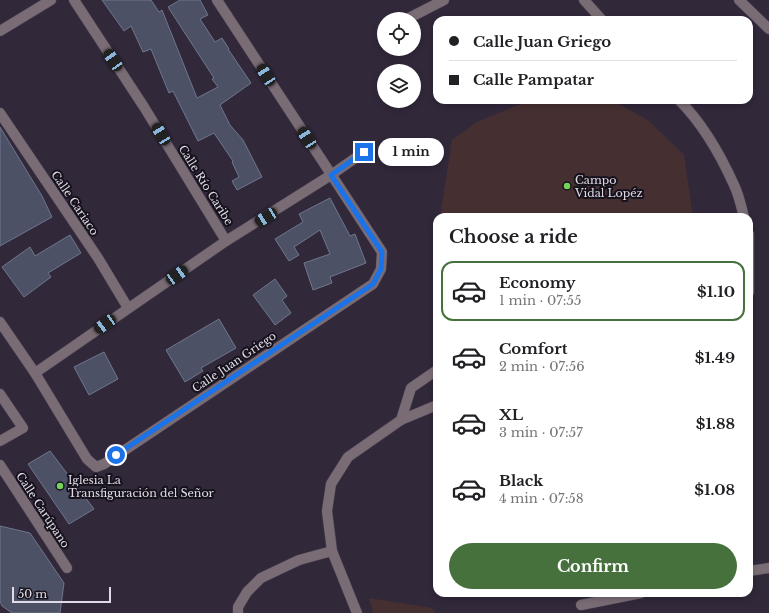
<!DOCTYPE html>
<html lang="en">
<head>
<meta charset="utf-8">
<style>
  body { margin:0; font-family:"Libre Baskerville",serif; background:#f2f2f2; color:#202124; height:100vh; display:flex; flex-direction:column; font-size:15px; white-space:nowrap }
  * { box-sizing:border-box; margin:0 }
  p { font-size:13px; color:#757577 }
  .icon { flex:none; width:22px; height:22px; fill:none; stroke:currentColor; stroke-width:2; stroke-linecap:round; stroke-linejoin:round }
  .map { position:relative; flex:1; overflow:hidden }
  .side { position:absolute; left:433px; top:213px; width:320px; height:384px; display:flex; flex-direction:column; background:#fff; border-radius:12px; box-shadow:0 2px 6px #0003 }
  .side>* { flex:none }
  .guide { position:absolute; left:433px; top:16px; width:320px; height:88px; border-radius:12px; box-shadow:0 2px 6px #0003; display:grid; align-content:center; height:88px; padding:0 16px; background:#fff }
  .fabs { position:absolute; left:377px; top:12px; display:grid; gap:8px }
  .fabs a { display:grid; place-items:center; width:44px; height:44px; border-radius:50%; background:#fff; box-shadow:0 2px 6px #0003; font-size:20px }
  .scale { position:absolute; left:12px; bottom:10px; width:99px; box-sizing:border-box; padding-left:4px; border:2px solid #e1dbe8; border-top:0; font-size:11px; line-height:14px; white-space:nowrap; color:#e1dbe8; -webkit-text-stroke:3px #16121b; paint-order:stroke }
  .end { position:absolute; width:18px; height:18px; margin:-9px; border:5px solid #1a73e8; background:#fff; box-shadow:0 0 0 2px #fff }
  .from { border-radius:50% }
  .bubble { position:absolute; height:28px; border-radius:14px; background:#fff; box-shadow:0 2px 6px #0003; font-size:13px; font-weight:700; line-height:28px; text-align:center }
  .car { position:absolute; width:12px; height:24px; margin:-12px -6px; border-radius:5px; box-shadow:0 0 3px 1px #0007; background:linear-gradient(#222 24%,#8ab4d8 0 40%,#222 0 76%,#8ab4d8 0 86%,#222 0) }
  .guide b { display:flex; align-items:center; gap:14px; height:38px; font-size:15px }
  .guide b+b { border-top:1px solid #e0e0e0 }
  .guide i { width:10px; height:10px; background:#202124 }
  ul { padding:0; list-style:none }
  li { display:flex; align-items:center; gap:12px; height:60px; margin:0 8px 6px; padding:0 8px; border:2px solid transparent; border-radius:12px }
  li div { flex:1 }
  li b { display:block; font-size:15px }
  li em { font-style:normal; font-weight:700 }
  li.active { border-color:#46713d }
  li>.icon { width:36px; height:36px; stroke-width:1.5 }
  h2 { padding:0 16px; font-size:18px; line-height:48px }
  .cta { display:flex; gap:8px; margin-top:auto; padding:8px 16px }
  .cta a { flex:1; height:46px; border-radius:24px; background:#46713d; color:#fff; font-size:16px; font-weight:700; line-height:46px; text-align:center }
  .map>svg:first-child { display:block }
</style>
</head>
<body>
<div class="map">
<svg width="769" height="613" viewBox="0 0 769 613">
  <rect width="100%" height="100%" fill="#31283a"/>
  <g fill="#462f31">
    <polygon points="530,100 611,100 648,120 684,155 693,217 440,217 452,140 477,122"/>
    <polygon points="369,598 432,608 435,613 373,613"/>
  </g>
  <g fill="#4c5166" stroke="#6f768c">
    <polygon points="102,0 151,0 159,12 162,10 197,98 218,87 212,79 214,78 168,7 180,0 200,0 208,15 200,19 215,42 222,38 229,49 228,49 251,83 220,105 230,125 243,140 262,177 237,190 232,181 239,177 232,162 233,161 214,133 198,141 173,91 169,93 151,49 143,52 131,26 124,31"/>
    <polygon points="0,127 42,196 52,217 0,246"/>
    <polygon points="330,198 350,236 355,234 366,263 330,277 332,283 313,290 304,263 330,254 320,230 294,247 299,255 289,261 275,239 303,222 299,214"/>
    <polygon points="70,235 81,253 48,273 51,277 24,297 2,267 30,247 35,256"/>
    <polygon points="275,279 287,296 282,300 291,313 275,325 253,295"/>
    <polygon points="219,319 236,348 201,368 203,371 185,382 166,350"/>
    <polygon points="104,352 118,379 89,395 74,367"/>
    <polygon points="50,451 94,509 69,524 28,464"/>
    <polygon points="0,526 30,533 64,583 60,613 12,613 2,606 0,601"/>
  </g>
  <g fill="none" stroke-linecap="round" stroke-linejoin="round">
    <defs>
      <g id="minor">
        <polyline points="74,0 144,107 226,241"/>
        <polyline points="584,0 602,20"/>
        <polyline points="739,0 769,29"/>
        <polyline points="407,19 444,0"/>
        <polyline points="0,31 51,0"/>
        <path d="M679,100C702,123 721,156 734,185C739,195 741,206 744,217"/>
        <polyline points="0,113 98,258 128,308"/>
        <polyline points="749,234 749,292"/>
        <polyline points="0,322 35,373 87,459 96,467 104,464 373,284 381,269 382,252 217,0"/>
        <polyline points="35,373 226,241 331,175 364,152"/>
        <polyline points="0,394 23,428 0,441"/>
        <polyline points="401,420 411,388 437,370"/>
        <polyline points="0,465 67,568"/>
        <polyline points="749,571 769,568"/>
        <polyline points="581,605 641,593"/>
        <polyline points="238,613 238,607 247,592 261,578 299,560 332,551"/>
        <polyline points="357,613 332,551 327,511 331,484 348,457 401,420 437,405"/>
      </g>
    </defs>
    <use href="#minor" stroke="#4d4556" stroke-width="11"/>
    <use href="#minor" stroke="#7a6c75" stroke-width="10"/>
  </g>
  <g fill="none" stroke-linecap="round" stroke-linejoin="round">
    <polyline stroke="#1a73e8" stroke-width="5" points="116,455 373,284 381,269 382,252 331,175 364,152"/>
  </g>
  <g fill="#75d25b" stroke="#16121b" stroke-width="1.5">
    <circle cx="567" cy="186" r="4"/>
    <circle cx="60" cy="486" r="4"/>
  </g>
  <g text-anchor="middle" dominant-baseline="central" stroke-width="4" stroke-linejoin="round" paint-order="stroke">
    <g font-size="11" fill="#e1dbe8" stroke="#16121b" text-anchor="start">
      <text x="575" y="180">Campo<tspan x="575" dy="13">Vidal Lopéz</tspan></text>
      <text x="68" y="480">Iglesia La<tspan x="68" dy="13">Transfiguración del Señor</tspan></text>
    </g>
    <g font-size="11" fill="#e1dbe8" stroke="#16121b">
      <text transform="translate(206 185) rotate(58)">Calle Río Caribe</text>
      <text transform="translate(75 203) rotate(56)">Calle Cariaco</text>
      <text transform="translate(234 362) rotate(-34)">Calle Juan Griego</text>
      <text transform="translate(43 510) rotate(57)">Calle Carúpano</text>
    </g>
  </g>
</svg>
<div class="fabs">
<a><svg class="icon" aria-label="locate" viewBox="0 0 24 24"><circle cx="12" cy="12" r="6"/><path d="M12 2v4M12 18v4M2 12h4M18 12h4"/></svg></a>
<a><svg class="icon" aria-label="layers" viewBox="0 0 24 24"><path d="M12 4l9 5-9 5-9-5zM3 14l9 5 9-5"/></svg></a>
</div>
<div class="scale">50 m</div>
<i class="end from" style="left:116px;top:455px"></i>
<i class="end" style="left:364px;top:152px"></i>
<div class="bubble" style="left:378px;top:138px;width:66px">1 min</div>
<i class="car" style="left:113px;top:60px;rotate:326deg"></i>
<i class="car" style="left:266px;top:75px;rotate:327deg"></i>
<i class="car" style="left:161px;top:134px;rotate:329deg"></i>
<i class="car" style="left:307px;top:138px;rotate:327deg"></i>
<i class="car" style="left:266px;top:217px;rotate:238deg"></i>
<i class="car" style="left:177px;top:275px;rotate:56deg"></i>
<i class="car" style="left:105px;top:324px;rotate:235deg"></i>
<div class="guide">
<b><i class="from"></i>Calle Juan Griego</b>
<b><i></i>Calle Pampatar</b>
</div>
<section class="side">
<h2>Choose a ride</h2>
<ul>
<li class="active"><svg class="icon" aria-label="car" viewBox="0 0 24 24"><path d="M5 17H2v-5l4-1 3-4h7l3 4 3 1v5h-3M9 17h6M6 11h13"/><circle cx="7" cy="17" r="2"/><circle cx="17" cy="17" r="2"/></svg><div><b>Economy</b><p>1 min · 07:55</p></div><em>$1.10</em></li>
<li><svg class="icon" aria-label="car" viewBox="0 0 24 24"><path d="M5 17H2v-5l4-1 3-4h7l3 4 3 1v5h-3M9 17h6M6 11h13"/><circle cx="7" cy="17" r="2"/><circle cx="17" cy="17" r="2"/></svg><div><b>Comfort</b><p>2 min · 07:56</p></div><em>$1.49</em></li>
<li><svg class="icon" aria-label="car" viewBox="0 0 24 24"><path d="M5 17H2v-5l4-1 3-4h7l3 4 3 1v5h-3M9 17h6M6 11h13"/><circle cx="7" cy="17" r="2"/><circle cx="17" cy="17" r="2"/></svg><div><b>XL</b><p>3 min · 07:57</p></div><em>$1.88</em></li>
<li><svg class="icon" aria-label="car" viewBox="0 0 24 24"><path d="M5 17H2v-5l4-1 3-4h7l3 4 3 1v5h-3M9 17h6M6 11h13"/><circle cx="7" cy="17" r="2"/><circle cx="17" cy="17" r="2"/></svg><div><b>Black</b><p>4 min · 07:58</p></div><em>$1.08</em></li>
</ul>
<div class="cta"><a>Confirm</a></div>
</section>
</div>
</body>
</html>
